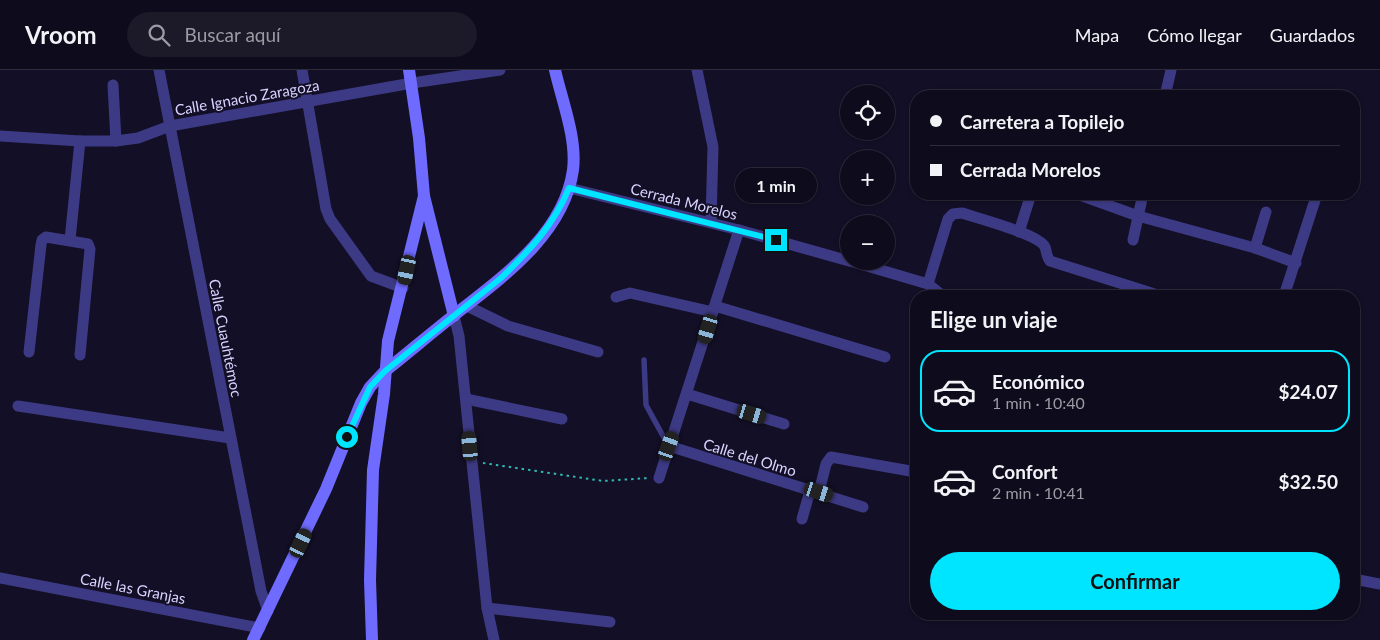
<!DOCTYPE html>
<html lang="es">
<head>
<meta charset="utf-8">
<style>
  body { margin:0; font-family:Lato,sans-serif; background:#1c1929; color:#f1f3f6; height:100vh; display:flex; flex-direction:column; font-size:19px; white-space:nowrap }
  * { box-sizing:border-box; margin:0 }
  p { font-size:16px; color:#9b9ba3 }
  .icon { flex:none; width:28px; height:28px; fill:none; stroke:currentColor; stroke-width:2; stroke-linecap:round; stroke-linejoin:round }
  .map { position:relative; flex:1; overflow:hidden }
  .side { position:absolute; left:910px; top:220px; width:450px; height:330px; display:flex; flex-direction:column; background:#0e0b1c; border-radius:20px; box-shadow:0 1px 4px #0004,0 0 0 1px #2e2b3b }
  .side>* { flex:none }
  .hud { position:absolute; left:910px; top:20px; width:450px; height:110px; border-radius:20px; box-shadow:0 1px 4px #0004,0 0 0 1px #2e2b3b; display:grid; align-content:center; height:110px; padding:0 20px; background:#0e0b1c }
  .fabs { position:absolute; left:840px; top:15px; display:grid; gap:10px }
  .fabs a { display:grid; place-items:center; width:55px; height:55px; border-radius:50%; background:#0e0b1c; box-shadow:0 1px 4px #0004,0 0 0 1px #2e2b3b; font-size:25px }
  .end { position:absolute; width:22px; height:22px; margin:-11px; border:6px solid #00e5ff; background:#111; box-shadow:0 0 0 2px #111 }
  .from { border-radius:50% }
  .bubble { position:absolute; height:35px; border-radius:18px; background:#0e0b1c; box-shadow:0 1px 4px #0004,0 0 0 1px #2e2b3b; font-size:16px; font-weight:700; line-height:35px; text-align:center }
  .car { position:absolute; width:15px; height:30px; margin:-15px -8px; border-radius:6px; box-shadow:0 0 4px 1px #0007; background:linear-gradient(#222 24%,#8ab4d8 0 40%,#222 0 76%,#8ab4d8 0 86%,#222 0) }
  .hud b { display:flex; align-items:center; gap:18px; height:48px; font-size:19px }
  .hud b+b { border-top:1px solid #2e2b3b }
  .hud i { width:12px; height:12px; background:#f1f3f6 }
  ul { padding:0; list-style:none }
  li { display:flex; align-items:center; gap:15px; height:82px; margin:0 10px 8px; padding:0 10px; border:2px solid transparent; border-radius:20px }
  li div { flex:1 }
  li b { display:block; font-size:19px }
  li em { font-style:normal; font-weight:700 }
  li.current { border-color:#00e5ff }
  li>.icon { width:45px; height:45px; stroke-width:1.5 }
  h2 { padding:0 20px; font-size:22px; line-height:60px }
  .button { display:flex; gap:10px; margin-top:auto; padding:10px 20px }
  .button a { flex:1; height:58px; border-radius:30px; background:#00e5ff; color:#111; font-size:20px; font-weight:700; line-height:58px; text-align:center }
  header { display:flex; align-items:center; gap:30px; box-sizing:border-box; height:70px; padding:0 25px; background:#0e0b1c; border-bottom:1px solid #2e2b3b }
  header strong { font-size:24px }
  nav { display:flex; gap:28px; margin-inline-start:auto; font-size:18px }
  .search { width:350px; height:45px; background:#1c1929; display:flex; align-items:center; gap:12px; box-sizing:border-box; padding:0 18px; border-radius:28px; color:#9b9ba3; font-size:19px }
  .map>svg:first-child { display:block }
</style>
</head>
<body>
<header>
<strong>Vroom</strong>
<div class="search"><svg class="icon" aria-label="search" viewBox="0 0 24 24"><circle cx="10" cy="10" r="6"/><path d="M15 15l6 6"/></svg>Buscar aquí</div>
<nav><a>Mapa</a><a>Cómo llegar</a><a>Guardados</a></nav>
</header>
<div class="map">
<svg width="1380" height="570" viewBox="0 0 1380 570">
  <rect width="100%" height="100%" fill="#130f26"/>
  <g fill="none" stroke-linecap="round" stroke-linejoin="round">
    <polyline stroke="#2fb8b0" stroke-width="2" stroke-dasharray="2.5 4" stroke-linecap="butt" points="483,393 603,411 649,408"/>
    <polyline stroke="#3d3a85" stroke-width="5.5" points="644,290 646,335 668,375"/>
    <g stroke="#3d3a85" stroke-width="11">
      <polyline points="159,0 261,521 268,541"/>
      <polyline points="302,0 326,139 330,149 371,206 403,218"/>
      <polyline points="697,0 713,77 711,152"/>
      <polyline points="113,15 116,71"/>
      <polyline points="1165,26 1171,0"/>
      <polyline points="0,66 80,71 116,71 138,68 170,56 412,13 500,0"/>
      <polyline points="569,118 739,160 849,191"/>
      <polyline points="1077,124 1138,146 1255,178 1296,193"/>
      <polyline points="1019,162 1031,124"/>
      <polyline points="70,170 80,71"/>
      <polyline points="1133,170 1143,124"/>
      <polyline points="1255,178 1266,142"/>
      <polyline points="850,191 928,214 943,226"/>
      <path d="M928,214L948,149L953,144L962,143C977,148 1039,164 1045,177C1047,182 1046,186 1050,191L1161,226"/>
      <polyline points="1284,226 1317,124"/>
      <polyline points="616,227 630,223 713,242"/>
      <polyline points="467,236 508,256 598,282"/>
      <polyline points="715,236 885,287"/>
      <polyline points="454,246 459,266 487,538 494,570"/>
      <polyline points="29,282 41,175 42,170 46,167 88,174 90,179 80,285"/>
      <polyline points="687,324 784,354"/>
      <polyline points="466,329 562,349"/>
      <polyline points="18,336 230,368"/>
      <polyline points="669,376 863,437"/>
      <polyline points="659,408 739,160"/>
      <polyline points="819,422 826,394 831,387 916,402"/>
      <polyline points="802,449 810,421"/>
      <polyline points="0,508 260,558"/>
      <polyline points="1354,509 1380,514"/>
      <polyline points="487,538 610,552"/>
    </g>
    <g stroke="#6f6bff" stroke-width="12">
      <polyline points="409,0 419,68 424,126 454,246"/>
      <path d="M253,570L326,419L361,333L370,317L385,301C408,283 430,264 453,246C500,209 564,165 573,100C577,68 562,31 555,0"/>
      <polyline points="372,570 370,510 373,400 384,324 388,271 424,126"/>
    </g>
  </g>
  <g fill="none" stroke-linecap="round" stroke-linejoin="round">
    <path stroke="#00e5ff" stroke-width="6" d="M347,367L370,317L385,301L501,208C529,181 554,155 569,118L776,170"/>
  </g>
  <g text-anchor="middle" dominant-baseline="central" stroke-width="4" stroke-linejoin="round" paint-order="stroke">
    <g font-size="15" fill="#d9d4ff" stroke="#130f26">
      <text transform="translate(247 27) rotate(-10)">Calle Ignacio Zaragoza</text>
      <text transform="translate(684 131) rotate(14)">Cerrada Morelos</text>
      <text transform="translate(226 268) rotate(79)">Calle Cuauhtémoc</text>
      <text transform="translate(750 387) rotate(17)">Calle del Olmo</text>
      <text transform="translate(133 518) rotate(11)">Calle las Granjas</text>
    </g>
  </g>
</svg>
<div class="fabs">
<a><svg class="icon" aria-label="locate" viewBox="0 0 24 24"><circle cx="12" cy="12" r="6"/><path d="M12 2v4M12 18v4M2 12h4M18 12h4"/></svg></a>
<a>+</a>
<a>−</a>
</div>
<i class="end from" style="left:347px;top:367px"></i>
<i class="end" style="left:776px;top:170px"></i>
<div class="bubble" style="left:735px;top:98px;width:82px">1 min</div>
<i class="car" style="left:407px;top:200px;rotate:192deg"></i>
<i class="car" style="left:708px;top:259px;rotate:197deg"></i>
<i class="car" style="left:752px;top:344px;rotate:107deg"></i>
<i class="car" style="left:470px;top:376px;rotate:355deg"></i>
<i class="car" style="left:669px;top:376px;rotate:19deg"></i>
<i class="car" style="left:819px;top:422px;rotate:108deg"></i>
<i class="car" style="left:301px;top:473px;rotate:25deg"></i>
<div class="hud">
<b><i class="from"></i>Carretera a Topilejo</b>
<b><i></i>Cerrada Morelos</b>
</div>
<section class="side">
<h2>Elige un viaje</h2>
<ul>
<li class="current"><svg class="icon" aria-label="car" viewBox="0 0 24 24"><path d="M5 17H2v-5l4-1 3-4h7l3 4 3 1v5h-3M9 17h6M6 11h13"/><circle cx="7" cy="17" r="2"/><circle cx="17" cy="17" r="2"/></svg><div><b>Económico</b><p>1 min · 10:40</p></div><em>$24.07</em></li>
<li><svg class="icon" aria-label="car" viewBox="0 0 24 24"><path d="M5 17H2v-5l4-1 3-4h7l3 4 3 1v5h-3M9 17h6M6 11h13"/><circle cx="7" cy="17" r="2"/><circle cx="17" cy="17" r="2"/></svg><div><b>Confort</b><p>2 min · 10:41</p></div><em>$32.50</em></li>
</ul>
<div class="button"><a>Confirmar</a></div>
</section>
</div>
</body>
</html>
